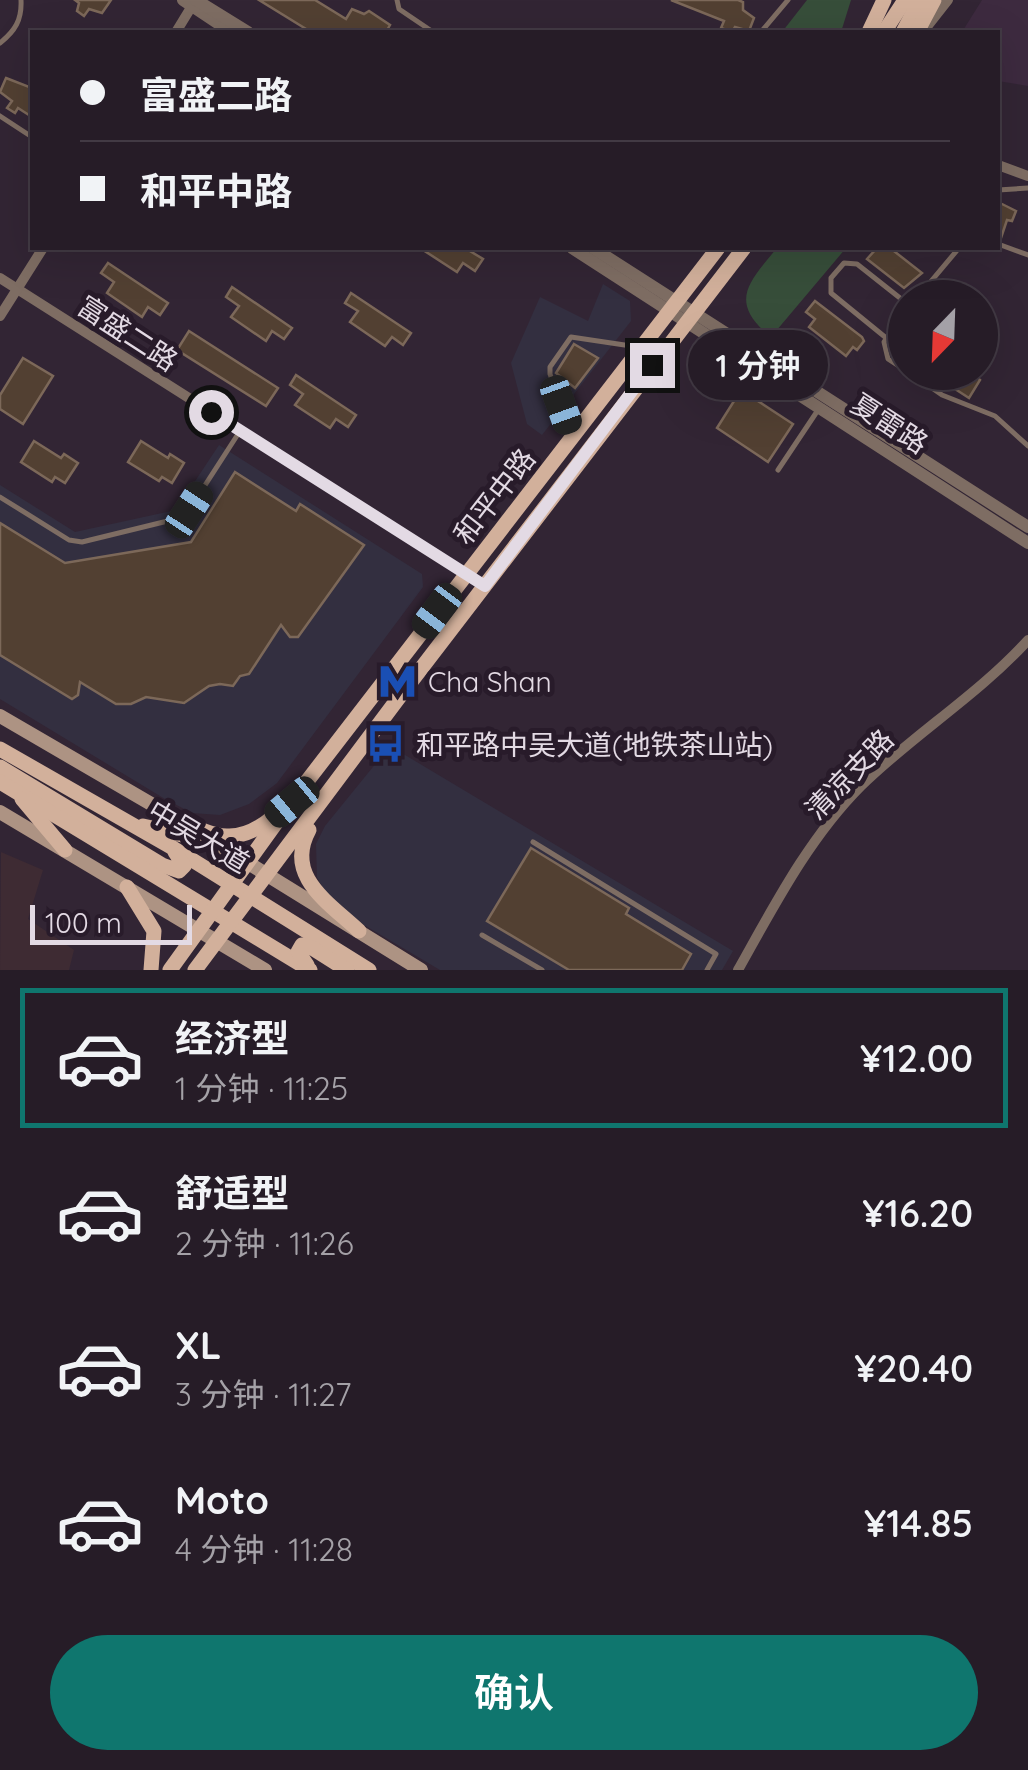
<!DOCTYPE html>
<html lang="zh">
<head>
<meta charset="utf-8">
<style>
  body { margin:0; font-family:Quicksand,"Noto Sans SC",sans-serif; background:#322933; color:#f1f3f6; height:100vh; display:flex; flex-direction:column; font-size:38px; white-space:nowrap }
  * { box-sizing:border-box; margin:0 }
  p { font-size:32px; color:#a4a1a7 }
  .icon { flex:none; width:55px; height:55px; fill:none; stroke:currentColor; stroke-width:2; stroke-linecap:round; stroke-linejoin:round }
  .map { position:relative; height:970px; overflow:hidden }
  .drawer { display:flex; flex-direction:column; background:#261c27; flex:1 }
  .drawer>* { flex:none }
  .guide { position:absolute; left:30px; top:30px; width:970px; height:220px; border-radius:0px; box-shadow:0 10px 40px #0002,0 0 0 2px #423a44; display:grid; align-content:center; height:220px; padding:0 50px; background:#261c27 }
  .needle { width:65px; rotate:203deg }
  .tools { position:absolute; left:888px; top:280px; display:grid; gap:20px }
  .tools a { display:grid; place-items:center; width:110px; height:110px; border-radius:50%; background:#261c27; box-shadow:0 10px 40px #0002,0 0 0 2px #423a44; font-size:50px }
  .scale { position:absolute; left:30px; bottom:25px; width:162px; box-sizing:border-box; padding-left:10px; border:5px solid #e3dae4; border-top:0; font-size:28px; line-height:35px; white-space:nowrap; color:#e3dae4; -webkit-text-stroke:8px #281b2a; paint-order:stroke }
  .end { position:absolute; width:45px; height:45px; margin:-22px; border:12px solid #e3dae4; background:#111; box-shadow:0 0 0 5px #111 }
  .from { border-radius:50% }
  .bubble { position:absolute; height:70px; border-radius:35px; background:#261c27; box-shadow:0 10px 40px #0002,0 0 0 2px #423a44; font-size:32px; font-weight:600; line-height:70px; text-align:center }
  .car { position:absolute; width:30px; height:60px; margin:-30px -15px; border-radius:12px; box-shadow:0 0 8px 2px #0007; background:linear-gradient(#222 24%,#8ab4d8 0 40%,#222 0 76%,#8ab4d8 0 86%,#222 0) }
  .guide b { display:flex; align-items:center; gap:35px; height:95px; font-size:38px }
  .guide b+b { border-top:2px solid #423a44 }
  .guide i { width:25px; height:25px; background:#f1f3f6 }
  ul { padding:18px 0 0; list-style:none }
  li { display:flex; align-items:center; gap:30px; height:140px; margin:0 20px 15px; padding:0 30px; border:5px solid transparent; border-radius:0px }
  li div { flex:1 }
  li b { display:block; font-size:38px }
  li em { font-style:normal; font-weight:600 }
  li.on { border-color:#0f766e }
  li>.icon { width:90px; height:90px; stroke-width:1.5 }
  .action { display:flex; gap:20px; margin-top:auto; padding:20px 50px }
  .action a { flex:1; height:115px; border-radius:60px; background:#0f766e; color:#fff; font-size:40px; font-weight:600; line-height:115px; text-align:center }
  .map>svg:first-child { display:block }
</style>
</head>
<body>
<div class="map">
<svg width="1028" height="970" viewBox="0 0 1028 970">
  <rect width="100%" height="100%" fill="#322534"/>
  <g fill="#332f40">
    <polygon points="603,284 630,301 631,321 542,435 527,424 511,363 540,297 588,321"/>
    <polygon points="219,445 422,574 423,587 277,783 249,804 220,815 192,813 165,799 0,699 0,485 75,532 176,510"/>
    <polygon points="390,746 733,951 722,970 440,970 364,925 327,896 317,877 316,844 325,826"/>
  </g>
  <polygon fill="#3d2a3f" points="982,0 1028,0 1028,86 998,81 998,32 962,32"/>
  <polygon fill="#3e2b33" points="1,852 43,870 28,919 74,950 69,970 0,970"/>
  <g fill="#374e3a">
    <polygon points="807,0 851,0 841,32 782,32"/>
    <path d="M777,248H846L771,337C728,302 748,283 777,248Z"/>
  </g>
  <g fill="#524032" stroke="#7c6859" stroke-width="2.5">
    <polygon points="75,0 111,0 102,13 89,9 84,16 77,11 79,3"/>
    <polygon points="259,0 315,0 346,19 352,9 364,14 369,11 390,25 386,32 311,32"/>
    <polygon points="671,0 738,0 743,2 743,10 754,18 749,31 735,27 732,32 721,28 724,21"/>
    <polygon points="6,78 32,88 32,117 18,108 15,113 7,108 12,101 0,92"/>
    <polygon points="998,202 1016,211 1012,221 1007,220 1001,238 998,238"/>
    <polygon points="420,248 465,248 483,259 475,271 463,263 457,272"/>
    <polygon points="877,248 890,248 922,273 904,288 867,259"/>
    <polygon points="108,263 168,303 160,315 148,307 142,317 107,293 114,282 101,273"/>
    <polygon points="232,287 292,328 284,339 272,331 266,341 231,317 239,306 226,297"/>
    <polygon points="351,293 411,333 403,345 392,337 385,346 350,322 358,311 345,303"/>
    <polygon points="815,301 862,337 864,341 857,350 853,347 846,356 809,327 815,319 806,312"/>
    <polygon points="189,331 278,388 266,406 177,350"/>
    <polygon points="574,344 598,358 575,388 556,373"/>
    <polygon points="23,358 53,376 23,424 0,409 0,395"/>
    <polygon points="929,372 971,372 980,380 969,398"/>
    <polygon points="296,375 356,415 348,427 336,419 330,428 295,405 303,394 290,385"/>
    <polygon points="741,390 793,424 768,462 717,428"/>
    <polygon points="34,441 61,458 64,454 78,463 65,483 55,477 52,482 21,462"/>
    <polygon points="141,441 168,458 170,454 184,463 172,483 162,477 159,481 128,462"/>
    <polygon points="235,472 296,511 300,504 364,545 298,637 290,637 281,625 249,674 240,676 233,686 220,684 209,686 184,703 146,697 131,704 116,704 80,682 78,695 72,699 0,655 0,523 65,563 191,542"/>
    <polygon points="531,848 629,908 626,914 691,954 682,970 569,970 487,921"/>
  </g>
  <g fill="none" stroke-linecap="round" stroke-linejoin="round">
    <g stroke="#7e6d63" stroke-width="5">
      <polyline points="397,0 399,9 433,32"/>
      <polyline points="761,32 788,0"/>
      <path d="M0,43C15,31 22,20 21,0"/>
      <polyline points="0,116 32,137"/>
      <polyline points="998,190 1028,188"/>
      <polyline points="998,244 1028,255"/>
      <polyline points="917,298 959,248"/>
      <polyline points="905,312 884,342 888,359 905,370"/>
      <polyline points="885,337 831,293 831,278 844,263 857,264 905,302"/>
      <polyline points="909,372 942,395 995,416 1028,446"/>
      <polyline points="571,433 550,374 550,367 571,337 638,347"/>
      <polyline points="778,470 818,410"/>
      <polyline points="0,497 69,540 82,542 180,518 189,510 240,431"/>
      <polyline points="533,842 716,954 707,970"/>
      <polyline points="482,935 542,970"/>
    </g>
    <g stroke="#7e6d63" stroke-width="10">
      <polyline points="926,28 948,0"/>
      <polyline points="176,32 195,1"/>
      <polyline points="998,165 1028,176"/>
      <polyline points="0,278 485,586"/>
      <polyline points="0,316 43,248"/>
      <path d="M738,970C774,906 809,838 861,786C914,734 978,695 1028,640"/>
    </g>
    <g stroke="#7e6d63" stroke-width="12">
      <polyline points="183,0 231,32"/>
      <polyline points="196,0 248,32"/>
      <polyline points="572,248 1028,543"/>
      <polyline points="593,248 1028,527"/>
    </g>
    <g stroke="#ad9383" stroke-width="14">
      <polyline points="0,716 177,819 421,970"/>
      <polyline points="0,812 265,970"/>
    </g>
    <g stroke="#d2b09b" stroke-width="15">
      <polyline points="869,32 884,0"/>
      <polyline points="884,32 905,0"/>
      <polyline points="903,32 920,0"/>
      <polyline points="917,32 934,0"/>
      <polyline points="0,749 173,848 369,970"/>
      <polyline points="0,767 162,865 179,871 184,866 175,852"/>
      <polyline points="0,782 310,970"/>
      <polyline points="22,799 65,850"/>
      <path d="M177,819C216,837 237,847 273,817"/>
      <polyline points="143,826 204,840"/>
      <path d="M309,830C284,876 328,902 359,931"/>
      <polyline points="127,887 154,931 151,970"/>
      <polyline points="307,965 298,952 302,945 312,948 347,970"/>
      <polyline points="170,970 291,802 718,248"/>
      <polyline points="195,970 397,700 744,248"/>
    </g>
  </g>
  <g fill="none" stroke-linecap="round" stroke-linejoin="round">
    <polyline stroke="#e3dae4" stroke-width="12" points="211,412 485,586 652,365"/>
  </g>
  <defs>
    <symbol id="metro-bare" viewBox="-9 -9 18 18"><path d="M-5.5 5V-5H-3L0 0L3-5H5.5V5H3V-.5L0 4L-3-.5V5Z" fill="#1a4fb4" stroke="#281b2a" stroke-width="2.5" paint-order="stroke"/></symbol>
    <symbol id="bus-bare" viewBox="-9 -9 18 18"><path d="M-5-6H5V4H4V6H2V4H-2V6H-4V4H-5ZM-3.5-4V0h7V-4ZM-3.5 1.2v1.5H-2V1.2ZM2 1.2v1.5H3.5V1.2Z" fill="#1a4fb4" stroke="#281b2a" stroke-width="2.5" paint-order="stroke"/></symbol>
  </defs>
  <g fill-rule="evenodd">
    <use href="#metro-bare" x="370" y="654" width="55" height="55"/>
    <use href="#bus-bare" x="358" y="716" width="55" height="55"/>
  </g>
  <g text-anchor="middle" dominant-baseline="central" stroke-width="10" stroke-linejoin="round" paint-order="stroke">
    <g font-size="28" fill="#e3dae4" stroke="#281b2a">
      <text transform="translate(128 333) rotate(33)">富盛二路</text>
      <text transform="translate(890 423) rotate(33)">夏雷路</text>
      <text transform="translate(494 496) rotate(-52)">和平中路</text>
      <text transform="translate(849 774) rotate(-46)">清凉支路</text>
      <text transform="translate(199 836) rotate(31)">中吴大道</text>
    </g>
    <g font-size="28" fill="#e3dae4" stroke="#281b2a" text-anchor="start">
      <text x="428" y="681">Cha Shan</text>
      <text x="416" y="744">和平路中吴大道(地铁茶山站)</text>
    </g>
  </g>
</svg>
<div class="tools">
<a><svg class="needle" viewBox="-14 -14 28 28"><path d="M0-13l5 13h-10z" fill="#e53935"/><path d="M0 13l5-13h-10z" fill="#a4a1a7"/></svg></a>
</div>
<div class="scale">100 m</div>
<i class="end from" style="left:211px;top:412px"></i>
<i class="end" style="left:652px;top:365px"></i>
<div class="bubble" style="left:688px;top:330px;width:140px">1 分钟</div>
<i class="car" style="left:561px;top:405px;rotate:160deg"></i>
<i class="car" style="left:189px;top:510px;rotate:33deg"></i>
<i class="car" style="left:437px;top:611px;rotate:217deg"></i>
<i class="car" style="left:292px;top:802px;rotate:230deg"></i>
<div class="guide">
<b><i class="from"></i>富盛二路</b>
<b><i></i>和平中路</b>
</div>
</div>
<section class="drawer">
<ul>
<li class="on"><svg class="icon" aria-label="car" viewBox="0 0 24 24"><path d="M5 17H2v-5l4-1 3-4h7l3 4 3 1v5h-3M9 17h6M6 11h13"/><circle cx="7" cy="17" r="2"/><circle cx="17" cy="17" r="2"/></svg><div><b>经济型</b><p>1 分钟 · 11:25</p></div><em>¥12.00</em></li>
<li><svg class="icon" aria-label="car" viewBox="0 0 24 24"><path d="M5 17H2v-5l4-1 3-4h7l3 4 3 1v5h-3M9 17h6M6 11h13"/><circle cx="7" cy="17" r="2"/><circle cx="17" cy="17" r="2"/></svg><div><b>舒适型</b><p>2 分钟 · 11:26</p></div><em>¥16.20</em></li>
<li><svg class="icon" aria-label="car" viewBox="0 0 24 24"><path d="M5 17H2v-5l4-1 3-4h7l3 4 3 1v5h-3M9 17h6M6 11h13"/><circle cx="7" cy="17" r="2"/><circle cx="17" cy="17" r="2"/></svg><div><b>XL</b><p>3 分钟 · 11:27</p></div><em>¥20.40</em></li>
<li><svg class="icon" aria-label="car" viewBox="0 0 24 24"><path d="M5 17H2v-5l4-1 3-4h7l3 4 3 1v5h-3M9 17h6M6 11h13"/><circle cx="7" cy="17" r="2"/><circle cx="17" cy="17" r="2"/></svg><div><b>Moto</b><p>4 分钟 · 11:28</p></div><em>¥14.85</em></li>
</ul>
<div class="action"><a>确认</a></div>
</section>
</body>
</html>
